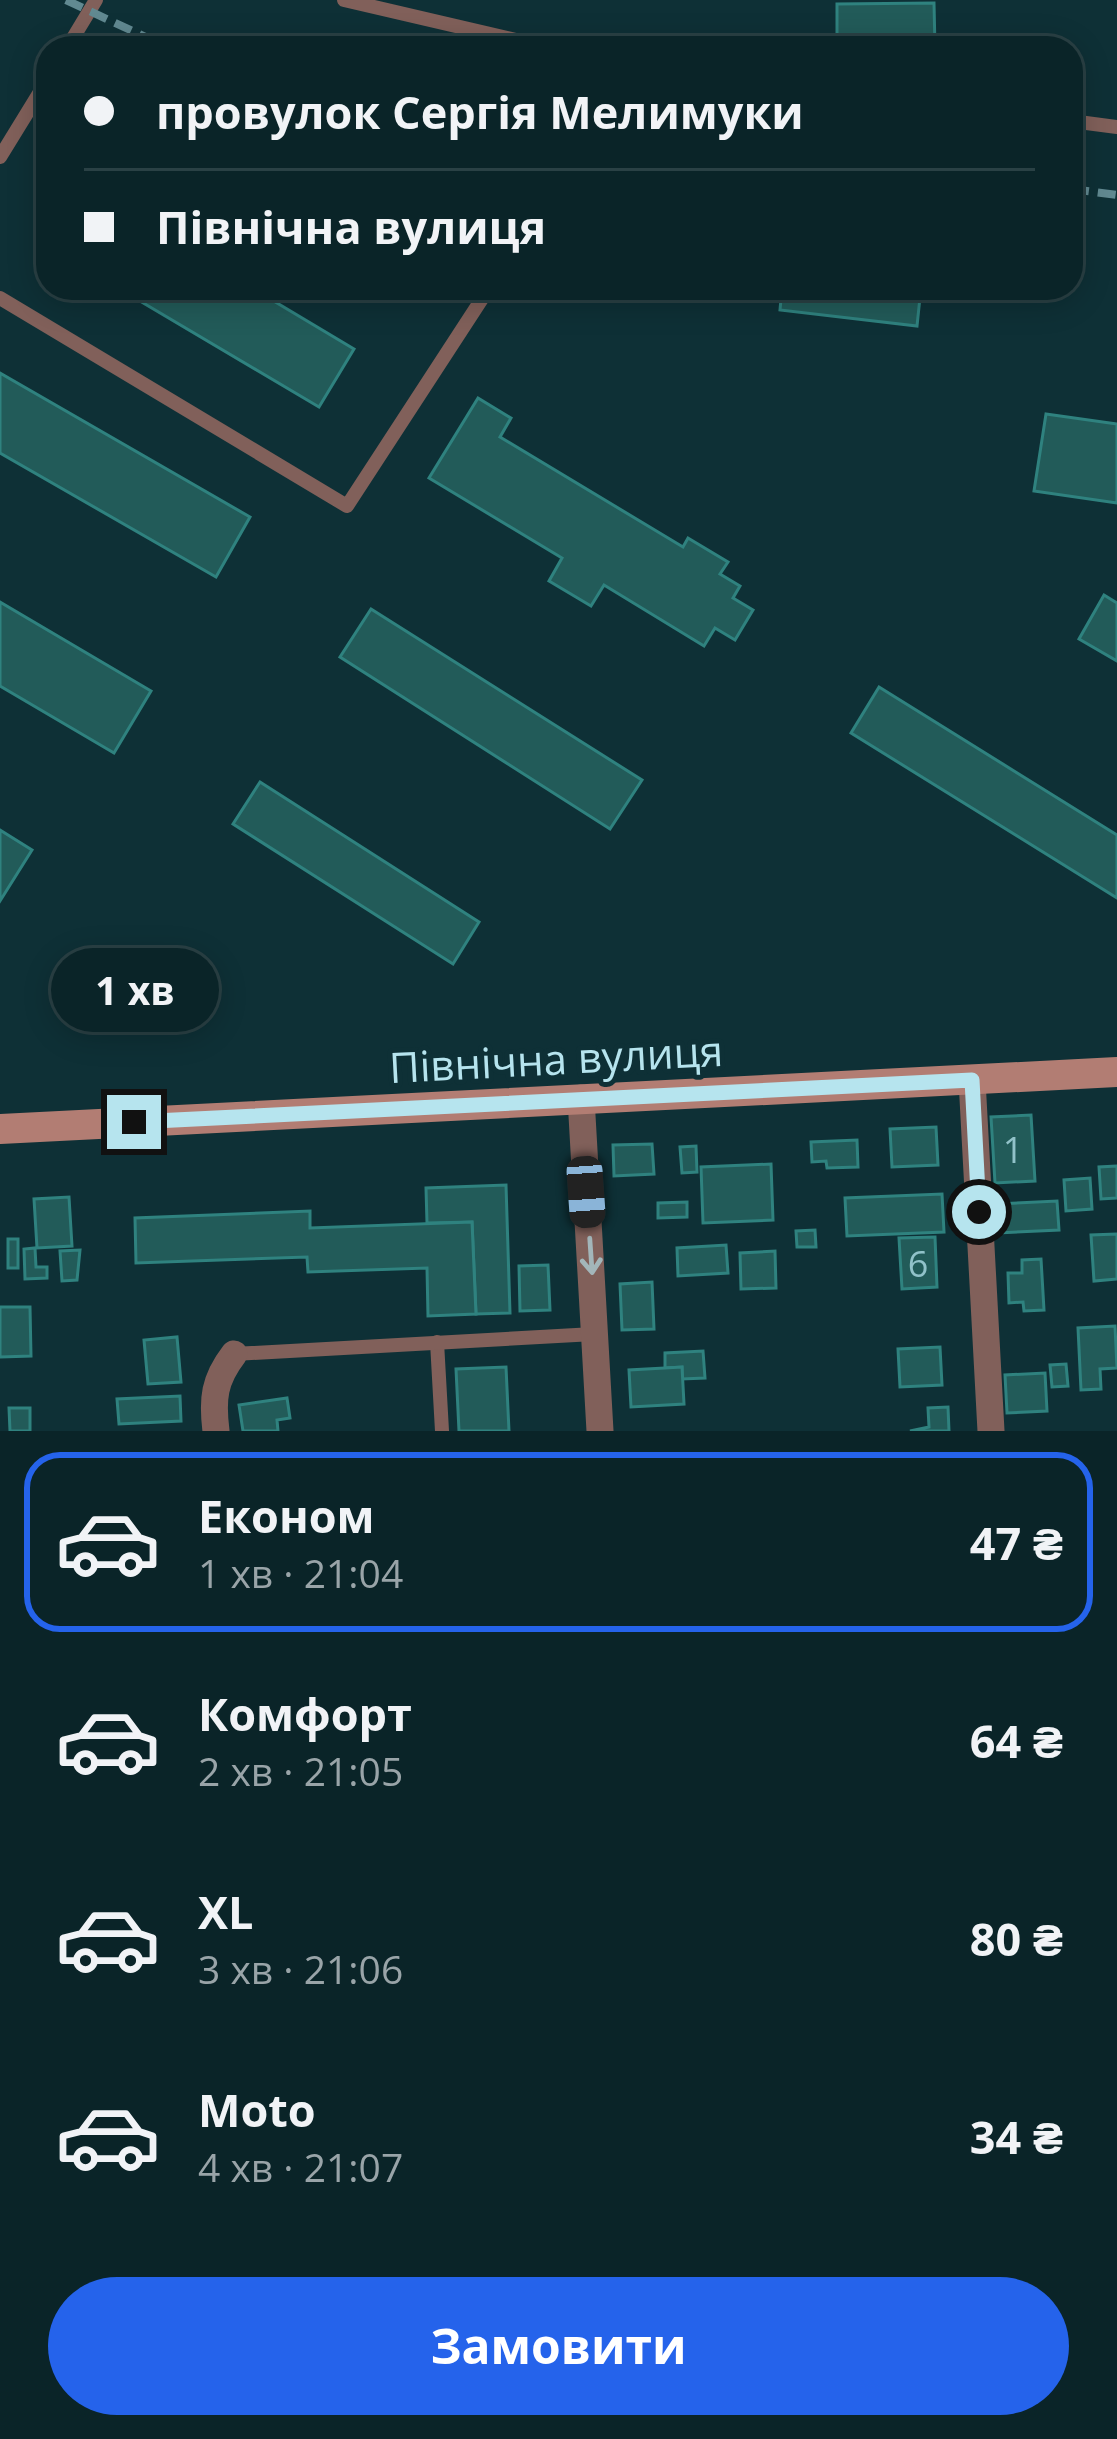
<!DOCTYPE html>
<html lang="uk">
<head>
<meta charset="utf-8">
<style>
  body { margin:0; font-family:"Open Sans",sans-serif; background:#132c30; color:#f1f3f6; height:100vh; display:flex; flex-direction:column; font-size:45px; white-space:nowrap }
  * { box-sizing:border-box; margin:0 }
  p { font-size:39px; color:#99a4a8 }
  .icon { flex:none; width:66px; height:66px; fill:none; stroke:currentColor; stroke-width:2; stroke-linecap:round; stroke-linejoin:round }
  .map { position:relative; height:1431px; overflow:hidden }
  .side { display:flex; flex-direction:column; background:#0a2428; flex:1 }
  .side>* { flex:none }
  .hud { position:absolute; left:36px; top:36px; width:1047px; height:264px; border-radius:36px; box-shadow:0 6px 30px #0003,0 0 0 3px #2a4145; display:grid; align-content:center; height:264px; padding:0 48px; background:#0a2428 }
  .end { position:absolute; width:54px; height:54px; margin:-27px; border:15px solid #b6e4ee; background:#111; box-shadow:0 0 0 6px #111 }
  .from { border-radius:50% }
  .bubble { position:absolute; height:84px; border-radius:42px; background:#0a2428; box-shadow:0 6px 30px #0003,0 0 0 3px #2a4145; font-size:39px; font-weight:700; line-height:84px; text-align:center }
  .car { position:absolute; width:36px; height:72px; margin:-36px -18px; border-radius:15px; box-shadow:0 0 9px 3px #0007; background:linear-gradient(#222 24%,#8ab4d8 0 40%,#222 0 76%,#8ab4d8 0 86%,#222 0) }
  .hud b { display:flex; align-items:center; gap:42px; height:114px; font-size:45px }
  .hud b+b { border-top:3px solid #2a4145 }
  .hud i { width:30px; height:30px; background:#f1f3f6 }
  ul { padding:21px 0 0; list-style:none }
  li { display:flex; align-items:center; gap:36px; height:180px; margin:0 24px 18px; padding:0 24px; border:6px solid transparent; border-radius:36px }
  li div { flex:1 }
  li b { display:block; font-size:45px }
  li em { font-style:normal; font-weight:700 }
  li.active { border-color:#2563eb }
  li>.icon { width:108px; height:108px; stroke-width:1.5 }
  .action { display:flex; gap:24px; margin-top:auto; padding:24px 48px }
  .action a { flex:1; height:138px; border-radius:72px; background:#2563eb; color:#fff; font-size:48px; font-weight:700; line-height:138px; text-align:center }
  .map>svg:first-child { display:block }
</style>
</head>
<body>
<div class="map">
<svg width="1117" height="1431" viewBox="0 0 1117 1431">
  <rect width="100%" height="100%" fill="#0e3036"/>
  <g fill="#225b59" stroke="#2f827f" stroke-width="3">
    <polygon points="934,3 935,48 837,48 837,4"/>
    <polygon points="118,288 252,288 354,349 319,407"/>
    <polygon points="578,288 626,288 625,300 577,295"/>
    <polygon points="782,288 921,288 917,326 780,310"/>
    <polygon points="0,373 250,517 216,577 0,453"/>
    <polygon points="478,398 511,418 500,437 683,547 688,538 728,562 720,574 740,586 733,598 753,610 735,640 715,628 704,646 604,585 591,606 549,581 562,558 429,478"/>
    <polygon points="1046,414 1117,424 1117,503 1034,491"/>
    <polygon points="1104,595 1117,603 1117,661 1079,639"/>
    <polygon points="0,602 151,691 114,753 0,686"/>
    <polygon points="371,609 642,780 610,829 340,657"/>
    <polygon points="879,687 1117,835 1117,898 851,733"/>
    <polygon points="260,782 479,922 453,964 233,824"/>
    <polygon points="0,830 32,850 0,901"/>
    <polygon points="1031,1115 1035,1181 995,1183 991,1117"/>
    <polygon points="936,1127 938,1165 892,1167 890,1129"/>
    <polygon points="857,1140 858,1167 827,1168 826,1161 812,1162 811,1142"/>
    <polygon points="652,1144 654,1174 614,1176 613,1145"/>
    <polygon points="696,1146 697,1172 682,1173 680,1147"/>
    <polygon points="771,1164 773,1220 703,1223 701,1167"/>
    <polygon points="1117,1166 1117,1198 1101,1199 1099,1167"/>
    <polygon points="1090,1178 1092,1209 1066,1211 1064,1180"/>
    <polygon points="506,1185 510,1313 476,1314 472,1222 427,1223 426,1188"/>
    <polygon points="942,1194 944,1232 847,1236 845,1198"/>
    <polygon points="69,1197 72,1246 37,1248 34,1199"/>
    <polygon points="1057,1201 1059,1230 998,1233 996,1204"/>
    <polygon points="687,1202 687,1217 658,1218 658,1203"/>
    <polygon points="310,1211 310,1228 472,1222 476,1314 428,1316 427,1268 308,1272 307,1257 136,1263 135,1218"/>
    <polygon points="815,1230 816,1247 797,1247 796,1231"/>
    <polygon points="1117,1234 1117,1279 1094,1281 1091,1235"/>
    <polygon points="935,1237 937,1287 902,1289 899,1238"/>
    <rect x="8" y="1239" width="10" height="29"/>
    <polygon points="726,1245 728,1273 678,1276 677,1248"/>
    <polygon points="35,1248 36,1267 47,1267 47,1278 25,1279 24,1249"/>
    <polygon points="80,1250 77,1280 62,1281 60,1251"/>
    <polygon points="775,1251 776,1288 741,1289 740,1253"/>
    <polygon points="1041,1259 1044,1310 1024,1311 1023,1302 1009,1303 1008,1273 1022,1273 1022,1260"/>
    <polygon points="548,1265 550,1310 520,1311 519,1266"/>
    <polygon points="652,1282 654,1329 622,1330 620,1284"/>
    <polygon points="0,1307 30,1307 31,1356 0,1357"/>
    <polygon points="1115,1326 1117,1368 1100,1369 1101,1389 1081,1390 1078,1328"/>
    <polygon points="177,1337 181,1382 148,1384 144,1340"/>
    <polygon points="940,1347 942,1385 900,1387 898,1349"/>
    <polygon points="703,1351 705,1378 682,1379 682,1367 665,1368 665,1353"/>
    <polygon points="1066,1364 1068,1386 1052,1387 1050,1365"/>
    <polygon points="506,1367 509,1431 459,1431 456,1369"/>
    <polygon points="682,1367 684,1404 631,1407 629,1370"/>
    <polygon points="1045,1373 1047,1411 1007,1413 1005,1375"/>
    <polygon points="180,1396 181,1421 119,1424 117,1399"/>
    <polygon points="287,1398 290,1418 277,1420 278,1431 243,1431 239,1405"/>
    <polygon points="948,1407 949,1431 910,1431 929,1427 928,1408"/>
    <polygon points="9,1408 30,1408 30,1431 10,1431"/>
  </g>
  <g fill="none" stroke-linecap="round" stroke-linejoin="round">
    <g stroke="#81605a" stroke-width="14">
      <polyline points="344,0 550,48"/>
      <polyline points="67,48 96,0"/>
      <polyline points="1071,121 1117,127"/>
      <polyline points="0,157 48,79"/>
      <polyline points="0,298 347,506 489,288"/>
      <polyline points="437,1342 442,1431"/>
      <polyline points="234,1354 594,1334"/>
    </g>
    <g stroke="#81605a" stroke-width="27">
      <polyline points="972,1080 991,1431"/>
      <polyline points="581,1098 600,1431"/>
      <path d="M216,1431C212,1399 214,1380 234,1354"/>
    </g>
    <polyline stroke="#b27d73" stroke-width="30" points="0,1129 1117,1072"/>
    <g stroke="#618991" stroke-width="8" stroke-dasharray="18 9" stroke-linecap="butt">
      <polyline points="66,0 169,48"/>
      <polyline points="1071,189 1117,195"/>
    </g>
  </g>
  <defs><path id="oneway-shaft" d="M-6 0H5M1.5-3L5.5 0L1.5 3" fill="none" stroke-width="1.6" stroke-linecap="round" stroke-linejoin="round" transform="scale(3)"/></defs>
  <use stroke="#a3b6ba" href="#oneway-shaft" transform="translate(591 1256) rotate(86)"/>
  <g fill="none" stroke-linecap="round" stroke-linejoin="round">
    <polyline stroke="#b6e4ee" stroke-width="15" points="134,1122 972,1080 979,1212"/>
  </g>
  <g text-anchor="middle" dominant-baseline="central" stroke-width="10" stroke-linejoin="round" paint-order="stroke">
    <g font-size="36" fill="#91c2c9">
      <text x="1013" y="1149">1</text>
      <text x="918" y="1263">6</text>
    </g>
    <g font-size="42" fill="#b6e4ee" stroke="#0e3036">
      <text transform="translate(556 1058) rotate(-3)">Північна вулиця</text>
    </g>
  </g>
</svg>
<i class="end from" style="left:979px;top:1212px"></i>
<i class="end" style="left:134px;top:1122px"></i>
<div class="bubble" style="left:51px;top:948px;width:168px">1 хв</div>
<i class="car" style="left:586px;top:1192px;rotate:176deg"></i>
<div class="hud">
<b><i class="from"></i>провулок Сергія Мелимуки</b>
<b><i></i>Північна вулиця</b>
</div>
</div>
<section class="side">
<ul>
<li class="active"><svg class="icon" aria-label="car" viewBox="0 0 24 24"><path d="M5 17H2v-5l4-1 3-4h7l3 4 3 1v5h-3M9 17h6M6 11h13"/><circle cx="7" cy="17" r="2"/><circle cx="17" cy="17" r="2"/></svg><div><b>Економ</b><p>1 хв · 21:04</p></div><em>47 ₴</em></li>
<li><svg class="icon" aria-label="car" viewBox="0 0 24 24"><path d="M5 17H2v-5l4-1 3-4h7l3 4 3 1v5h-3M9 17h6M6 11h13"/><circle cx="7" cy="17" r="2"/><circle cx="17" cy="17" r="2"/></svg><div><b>Комфорт</b><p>2 хв · 21:05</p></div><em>64 ₴</em></li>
<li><svg class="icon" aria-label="car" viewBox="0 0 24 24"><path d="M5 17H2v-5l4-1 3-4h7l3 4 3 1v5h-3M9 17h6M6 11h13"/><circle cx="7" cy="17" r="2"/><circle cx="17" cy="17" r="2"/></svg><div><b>XL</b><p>3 хв · 21:06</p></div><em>80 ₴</em></li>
<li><svg class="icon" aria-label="car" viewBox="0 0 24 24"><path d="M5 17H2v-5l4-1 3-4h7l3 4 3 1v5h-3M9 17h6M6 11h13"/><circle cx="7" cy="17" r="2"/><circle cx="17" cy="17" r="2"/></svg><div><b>Moto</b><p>4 хв · 21:07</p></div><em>34 ₴</em></li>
</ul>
<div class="action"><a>Замовити</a></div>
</section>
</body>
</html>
